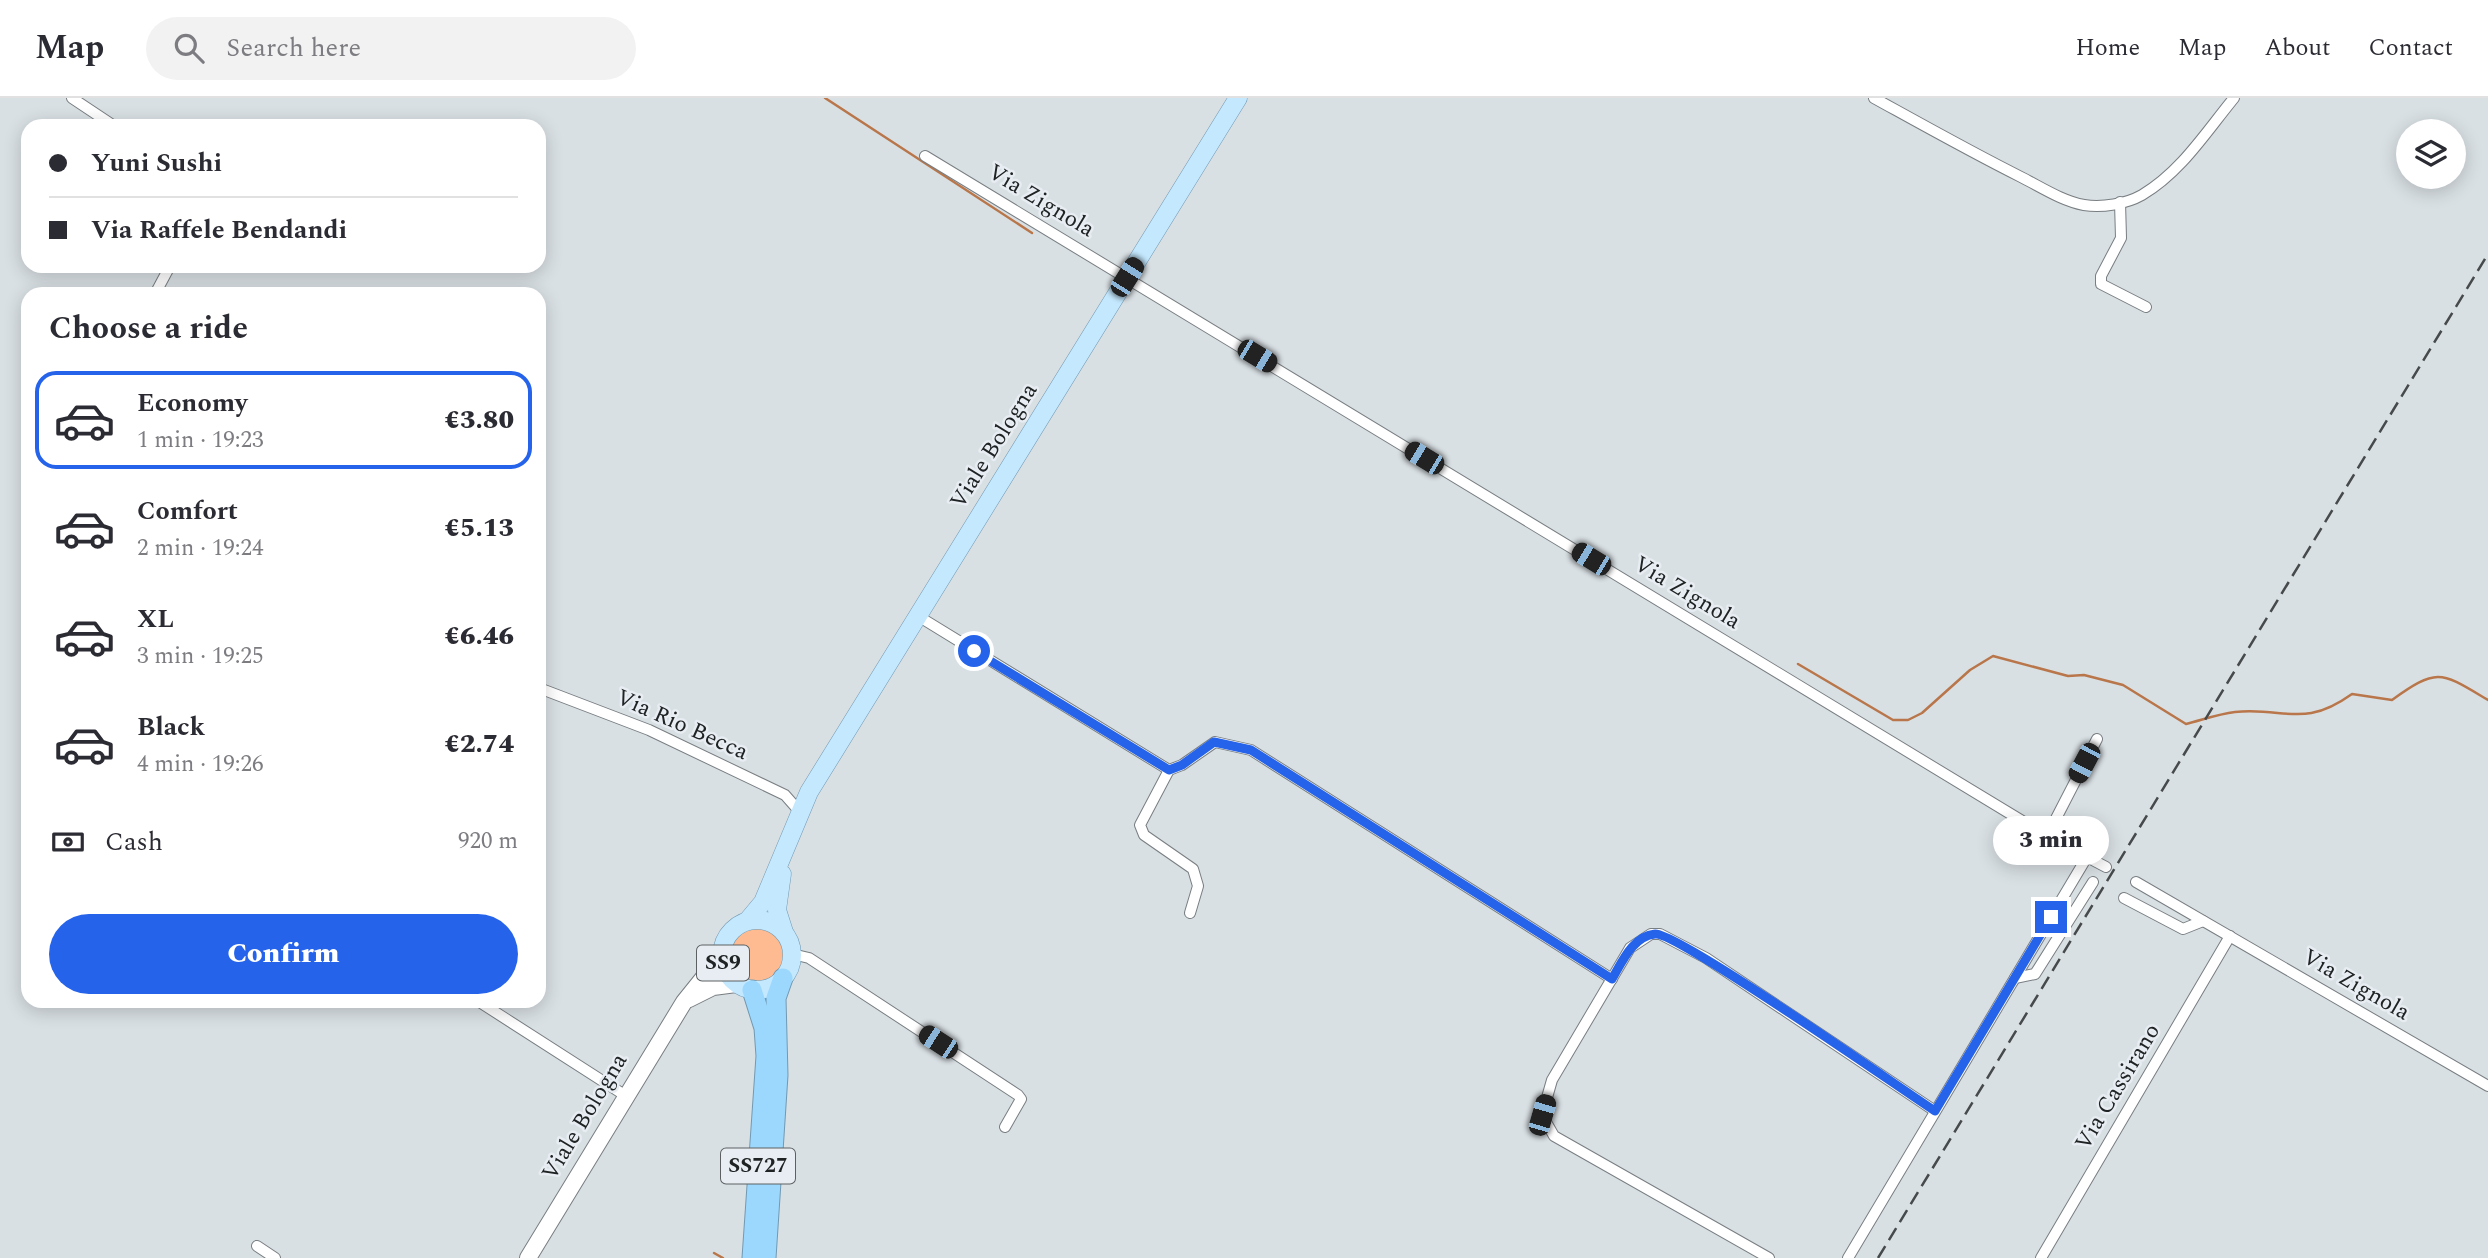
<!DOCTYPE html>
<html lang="en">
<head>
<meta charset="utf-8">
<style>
  body { margin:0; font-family:Spectral,serif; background:#f2f2f3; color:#2b2b33; height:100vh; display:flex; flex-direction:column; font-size:26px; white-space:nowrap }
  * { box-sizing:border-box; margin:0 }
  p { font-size:23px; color:#7c7c81 }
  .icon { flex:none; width:38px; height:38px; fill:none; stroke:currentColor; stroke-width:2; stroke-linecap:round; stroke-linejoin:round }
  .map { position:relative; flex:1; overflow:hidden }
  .panel { position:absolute; left:21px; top:189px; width:525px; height:721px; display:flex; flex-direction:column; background:#fff; border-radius:21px; box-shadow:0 4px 18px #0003 }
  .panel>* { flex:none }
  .guide { position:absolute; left:21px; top:21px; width:525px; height:154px; border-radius:21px; box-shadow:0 4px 18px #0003; display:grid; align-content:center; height:154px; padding:0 28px; background:#fff }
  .buttons { position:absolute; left:2396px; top:21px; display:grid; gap:14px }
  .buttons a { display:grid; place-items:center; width:70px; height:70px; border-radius:50%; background:#fff; box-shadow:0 4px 18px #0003; font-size:35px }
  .end { position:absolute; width:32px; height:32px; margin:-16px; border:9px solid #2563eb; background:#fff; box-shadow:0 0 0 4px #fff }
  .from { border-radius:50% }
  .bubble { position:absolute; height:49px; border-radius:24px; background:#fff; box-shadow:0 4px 18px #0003; font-size:23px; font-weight:800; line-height:49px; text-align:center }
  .car { position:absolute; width:21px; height:42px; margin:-21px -10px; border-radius:9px; box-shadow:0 0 5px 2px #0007; background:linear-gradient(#222 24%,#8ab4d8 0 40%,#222 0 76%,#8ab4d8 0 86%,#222 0) }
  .guide b { display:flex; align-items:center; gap:24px; height:66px; font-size:26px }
  .guide b+b { border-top:2px solid #e1e1e2 }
  .guide i { width:18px; height:18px; background:#2b2b33 }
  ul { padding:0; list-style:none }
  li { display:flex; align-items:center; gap:21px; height:98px; margin:0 14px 10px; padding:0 14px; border:4px solid transparent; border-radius:21px }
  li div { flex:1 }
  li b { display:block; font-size:26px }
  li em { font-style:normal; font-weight:800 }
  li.current { border-color:#2563eb }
  li>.icon { width:63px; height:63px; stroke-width:1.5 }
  h2 { padding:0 28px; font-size:32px; line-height:84px }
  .pay { display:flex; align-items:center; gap:18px; height:77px; padding:0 28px; font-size:26px }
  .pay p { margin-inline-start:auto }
  .primary-button { display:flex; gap:14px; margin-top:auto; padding:14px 28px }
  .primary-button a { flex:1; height:80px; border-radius:42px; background:#2563eb; color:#fff; font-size:28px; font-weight:800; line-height:80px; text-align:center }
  header { display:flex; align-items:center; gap:42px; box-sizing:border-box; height:98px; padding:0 35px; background:#fff; border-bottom:2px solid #e1e1e2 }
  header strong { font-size:33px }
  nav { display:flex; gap:38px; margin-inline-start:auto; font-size:24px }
  .search { width:490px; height:63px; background:#f2f2f3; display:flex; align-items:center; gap:18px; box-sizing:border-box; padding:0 24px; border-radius:38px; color:#7c7c81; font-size:26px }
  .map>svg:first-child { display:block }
</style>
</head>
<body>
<header>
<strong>Map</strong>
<div class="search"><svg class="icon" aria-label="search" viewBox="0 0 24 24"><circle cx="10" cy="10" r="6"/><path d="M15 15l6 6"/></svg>Search here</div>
<nav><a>Home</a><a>Map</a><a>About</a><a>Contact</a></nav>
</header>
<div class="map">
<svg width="2488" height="1160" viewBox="0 0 2488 1160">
  <rect width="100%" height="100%" fill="#d9e0e4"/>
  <circle fill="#febb91" cx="757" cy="857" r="28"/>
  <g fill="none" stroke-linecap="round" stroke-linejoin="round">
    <g stroke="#b9764a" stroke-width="2.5">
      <polyline points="825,0 1032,135"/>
      <path d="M1798,566L1893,622H1908L1922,615L1970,572L1993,558L2068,578L2084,577L2123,587L2186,626C2202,622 2218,616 2235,614C2286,609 2303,631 2352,596L2392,602C2438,569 2441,574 2488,602"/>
      <polyline points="714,1155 723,1160"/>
    </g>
    <defs>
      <g id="street">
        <polyline points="72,0 114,28"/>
        <path d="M1874,0C1923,27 1971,54 2021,79C2041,89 2062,103 2084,107C2102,110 2126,106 2142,97C2181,74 2206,34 2234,0"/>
        <polyline points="925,58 2047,738 2106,769"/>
        <polyline points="2120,104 2121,140 2101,178 2101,186 2146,209"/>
        <polyline points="155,196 170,168"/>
        <polyline points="918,518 1169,672 1182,667 1215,644 1251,652 1612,881"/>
        <polyline points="539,590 649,632 785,697 800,714"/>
        <polyline points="1169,672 1140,727 1144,737 1193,771 1198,788 1190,815"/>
        <polyline points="2047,738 2097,641"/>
        <polyline points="2136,784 2488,988"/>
        <polyline points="2124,800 2183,831 2203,823"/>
        <polyline points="792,856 809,860 1018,997 1021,1001 1005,1029"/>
        <polyline points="2015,880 2035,876 2093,784"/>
        <polyline points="478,903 626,998"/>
        <polyline points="257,1148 275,1160"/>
        <polyline points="1769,1160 1554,1038 1542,1017 1552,982 1630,850 1651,836 1660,836 1706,860 1935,1013"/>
        <polyline points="1848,1160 2087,759"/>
        <polyline points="2041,1160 2230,838"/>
      </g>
      <g id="secondary">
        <polyline points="689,901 713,889 736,886"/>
        <polyline points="528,1160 684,904 721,858"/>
      </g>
      <g id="primary">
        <polyline points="782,776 777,812 784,834"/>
        <circle cx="757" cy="857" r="35"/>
        <polyline points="748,822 763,804 809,694 1238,0"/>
      </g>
      <g id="highway">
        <polyline points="752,892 764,930 766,958 752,1160"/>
        <polyline points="766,1160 778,977 776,900 783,880"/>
      </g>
    </defs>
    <use href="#street" stroke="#787e82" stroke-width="12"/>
    <use href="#secondary" stroke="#787e82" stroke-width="18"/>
    <use href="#primary" stroke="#7199b2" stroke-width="19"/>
    <use href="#highway" stroke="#7199b2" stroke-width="21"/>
    <use href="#street" stroke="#fff" stroke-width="10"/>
    <use href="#secondary" stroke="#fff" stroke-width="16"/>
    <use href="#primary" stroke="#c4e8fe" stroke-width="18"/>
    <use href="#highway" stroke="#9cd8fe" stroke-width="19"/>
    <polyline stroke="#464a4b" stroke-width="2.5" stroke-dasharray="14 7" stroke-linecap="butt" points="1878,1160 2488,156"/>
  </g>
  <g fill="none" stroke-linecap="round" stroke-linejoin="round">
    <path stroke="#2563eb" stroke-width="9" d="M974,553L1169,672L1182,667L1214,644L1251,652L1612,881C1622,864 1633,838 1655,836C1676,833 1901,991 1935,1013L2051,819"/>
  </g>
  <g text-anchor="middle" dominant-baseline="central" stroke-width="5" stroke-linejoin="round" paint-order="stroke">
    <g fill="#e7edf2" stroke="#5c6062" stroke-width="2">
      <rect x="697" y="847.5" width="52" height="35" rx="5"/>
      <rect x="721" y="1050.5" width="74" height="35" rx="5"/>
    </g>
    <g font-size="21" font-weight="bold" fill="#202324">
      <text x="723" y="865">SS9</text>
      <text x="758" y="1068">SS727</text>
    </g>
    <g font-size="23" fill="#202324" stroke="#e7edf2">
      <text transform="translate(1041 103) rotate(31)">Via Zignola</text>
      <text transform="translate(994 348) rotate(-58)">Viale Bologna</text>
      <text transform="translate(1687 495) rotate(31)">Via Zignola</text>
      <text transform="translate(682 627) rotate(24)">Via Rio Becca</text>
      <text transform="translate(2356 887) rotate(30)">Via Zignola</text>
      <text transform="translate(2118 989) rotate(-59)">Via Cassirano</text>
      <text transform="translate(585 1019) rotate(-59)">Viale Bologna</text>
    </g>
  </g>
</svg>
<div class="buttons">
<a><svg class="icon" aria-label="layers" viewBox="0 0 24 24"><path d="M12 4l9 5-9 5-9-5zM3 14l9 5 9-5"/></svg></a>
</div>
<i class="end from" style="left:974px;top:553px"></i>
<i class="end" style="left:2051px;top:819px"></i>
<div class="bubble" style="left:1993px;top:718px;width:116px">3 min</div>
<i class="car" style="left:1127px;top:179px;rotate:32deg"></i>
<i class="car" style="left:1257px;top:258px;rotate:121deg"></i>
<i class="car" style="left:1424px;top:360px;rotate:301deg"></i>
<i class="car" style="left:1591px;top:461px;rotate:301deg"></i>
<i class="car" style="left:2084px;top:665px;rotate:208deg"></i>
<i class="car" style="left:938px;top:944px;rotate:303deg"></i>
<i class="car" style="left:1542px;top:1017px;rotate:16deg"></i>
<div class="guide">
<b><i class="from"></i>Yuni Sushi</b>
<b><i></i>Via Raffele Bendandi</b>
</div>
<section class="panel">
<h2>Choose a ride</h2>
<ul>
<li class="current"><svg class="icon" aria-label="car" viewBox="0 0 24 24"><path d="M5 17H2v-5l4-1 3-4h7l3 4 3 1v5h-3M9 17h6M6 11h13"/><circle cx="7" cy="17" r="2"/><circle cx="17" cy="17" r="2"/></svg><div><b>Economy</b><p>1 min · 19:23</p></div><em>€3.80</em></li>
<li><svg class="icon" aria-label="car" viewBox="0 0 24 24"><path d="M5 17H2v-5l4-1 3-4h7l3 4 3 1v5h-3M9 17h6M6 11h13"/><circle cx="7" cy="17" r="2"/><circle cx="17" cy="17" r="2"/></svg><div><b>Comfort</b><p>2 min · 19:24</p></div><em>€5.13</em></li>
<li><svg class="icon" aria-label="car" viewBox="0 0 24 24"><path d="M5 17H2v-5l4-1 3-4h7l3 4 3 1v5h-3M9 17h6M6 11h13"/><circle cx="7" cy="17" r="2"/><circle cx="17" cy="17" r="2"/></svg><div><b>XL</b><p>3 min · 19:25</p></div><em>€6.46</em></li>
<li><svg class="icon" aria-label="car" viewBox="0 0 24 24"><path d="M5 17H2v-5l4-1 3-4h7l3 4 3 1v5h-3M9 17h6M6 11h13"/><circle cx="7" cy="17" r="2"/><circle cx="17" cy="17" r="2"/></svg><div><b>Black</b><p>4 min · 19:26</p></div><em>€2.74</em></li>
</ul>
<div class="pay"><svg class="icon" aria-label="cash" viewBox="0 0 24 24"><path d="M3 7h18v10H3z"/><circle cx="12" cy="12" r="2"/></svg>Cash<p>920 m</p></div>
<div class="primary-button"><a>Confirm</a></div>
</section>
</div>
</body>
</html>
